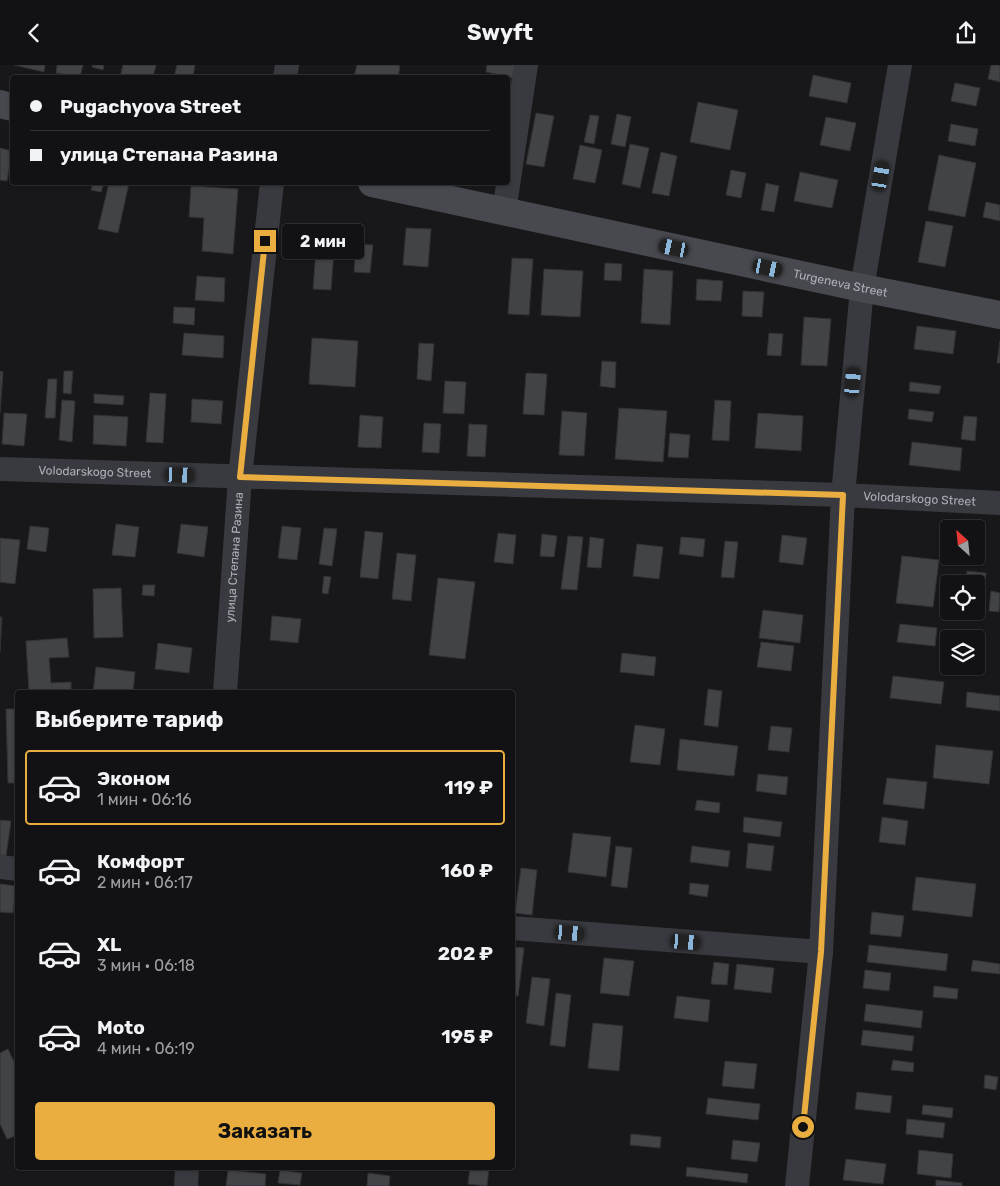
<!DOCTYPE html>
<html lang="ru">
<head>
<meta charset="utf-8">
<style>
  body { margin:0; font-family:Rubik,sans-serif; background:#1b1b1d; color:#f1f3f6; height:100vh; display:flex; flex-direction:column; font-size:19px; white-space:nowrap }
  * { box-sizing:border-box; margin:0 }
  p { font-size:16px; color:#9c9ea0 }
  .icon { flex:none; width:28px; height:28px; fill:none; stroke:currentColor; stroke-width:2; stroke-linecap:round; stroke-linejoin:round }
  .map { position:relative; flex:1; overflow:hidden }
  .details { position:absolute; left:15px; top:625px; width:500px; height:480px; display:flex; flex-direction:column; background:#121214; border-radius:5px; box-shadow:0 1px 4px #0004,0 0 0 1px #313234 }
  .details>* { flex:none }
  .guide { position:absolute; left:10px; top:10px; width:500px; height:110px; border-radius:5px; box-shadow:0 1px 4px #0004,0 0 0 1px #313234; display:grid; align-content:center; height:110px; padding:0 20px; background:#121214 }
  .needle { width:32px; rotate:333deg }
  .controls { position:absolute; left:940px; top:455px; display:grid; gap:10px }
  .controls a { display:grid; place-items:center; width:45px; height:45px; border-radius:5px; background:#121214; box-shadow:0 1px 4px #0004,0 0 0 1px #313234; font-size:25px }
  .end { position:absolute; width:22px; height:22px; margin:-11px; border:6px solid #eaae40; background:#111; box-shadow:0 0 0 2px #111 }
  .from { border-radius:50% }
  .bubble { position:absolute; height:35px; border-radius:5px; background:#121214; box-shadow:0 1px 4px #0004,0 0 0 1px #313234; font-size:16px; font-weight:700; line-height:35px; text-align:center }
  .car { position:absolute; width:15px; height:30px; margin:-15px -8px; border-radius:6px; box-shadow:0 0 4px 1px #0007; background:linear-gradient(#222 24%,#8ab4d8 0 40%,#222 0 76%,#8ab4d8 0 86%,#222 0) }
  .guide b { display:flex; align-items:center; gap:18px; height:48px; font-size:19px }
  .guide b+b { border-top:1px solid #313234 }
  .guide i { width:12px; height:12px; background:#f1f3f6 }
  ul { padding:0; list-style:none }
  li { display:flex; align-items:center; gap:15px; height:75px; margin:0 10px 8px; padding:0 10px; border:2px solid transparent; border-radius:5px }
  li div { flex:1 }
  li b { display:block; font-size:19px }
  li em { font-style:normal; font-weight:700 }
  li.current { border-color:#eaae40 }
  li>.icon { width:45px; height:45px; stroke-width:1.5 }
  h2 { padding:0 20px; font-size:22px; line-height:60px }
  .primary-button { display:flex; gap:10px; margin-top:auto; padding:10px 20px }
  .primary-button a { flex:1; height:58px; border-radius:5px; background:#eaae40; color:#111; font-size:20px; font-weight:700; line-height:58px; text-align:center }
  header { display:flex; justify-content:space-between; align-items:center; height:65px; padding:0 20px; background:#121214; font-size:22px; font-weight:700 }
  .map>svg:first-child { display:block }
</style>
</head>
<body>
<header><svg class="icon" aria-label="back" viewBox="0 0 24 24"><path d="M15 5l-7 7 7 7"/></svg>Swyft<svg class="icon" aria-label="share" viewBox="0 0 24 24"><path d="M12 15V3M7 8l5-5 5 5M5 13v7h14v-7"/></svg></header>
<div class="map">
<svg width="1000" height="1121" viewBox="0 0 1000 1121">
  <rect width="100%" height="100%" fill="#18181a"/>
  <g fill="#424347" stroke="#323236">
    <polygon points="14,0 45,0 44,7"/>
    <polygon points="57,0 83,0 80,12 56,8"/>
    <polygon points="93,0 104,0 103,5 92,2"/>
    <polygon points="123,0 156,0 153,12 120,12"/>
    <polygon points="177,0 195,0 193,11 203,12 174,12"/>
    <polygon points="357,0 396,0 400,1 398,12 354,12"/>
    <polygon points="487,0 515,0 513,13 486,7"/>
    <polygon points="991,0 1000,0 1000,17 988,14"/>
    <polygon points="813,10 851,18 847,38 809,31"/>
    <polygon points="955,18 980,23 976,41 951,36"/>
    <polygon points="508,21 511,21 508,38"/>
    <polygon points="698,37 738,45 730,85 690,77"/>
    <polygon points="536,48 554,51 544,102 526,99"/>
    <polygon points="617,49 631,52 625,82 611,79"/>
    <polygon points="590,50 599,51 594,79 584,77"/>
    <polygon points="826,52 856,58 850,86 820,80"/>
    <polygon points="951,59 978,64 975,81 948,76"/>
    <polygon points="630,79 649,83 640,123 622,119"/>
    <polygon points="580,80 602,85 595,118 573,114"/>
    <polygon points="0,83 12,86 7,116 0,115"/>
    <polygon points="661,87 677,91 669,131 652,128"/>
    <polygon points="939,90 976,98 965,152 928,145"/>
    <polygon points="731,105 746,108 741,133 726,130"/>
    <polygon points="800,107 838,115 832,143 794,136"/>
    <polygon points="93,118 104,118 101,127 91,125"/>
    <polygon points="109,118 129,118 118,168 98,164"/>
    <polygon points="766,118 779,121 774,147 761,145"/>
    <polygon points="191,121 238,124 233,189 202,186 204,153 189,152"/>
    <polygon points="986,137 1000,140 1000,156 983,152"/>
    <polygon points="926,156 953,161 945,202 918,197"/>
    <polygon points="406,163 431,164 428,202 403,200"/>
    <polygon points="356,179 373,180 370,208 354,207"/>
    <polygon points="316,185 334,186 331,225 313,224"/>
    <polygon points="512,193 533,194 529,250 508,249"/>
    <polygon points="605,198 622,199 621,216 604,215"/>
    <polygon points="544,204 583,206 580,252 541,250"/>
    <polygon points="644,204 673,206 670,260 641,258"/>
    <polygon points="197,211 225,213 224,237 195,235"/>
    <polygon points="697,214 723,216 721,236 696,235"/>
    <polygon points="743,226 764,227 762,252 742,251"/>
    <polygon points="174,242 195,243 194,260 173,258"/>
    <polygon points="804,252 831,254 827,301 801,300"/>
    <polygon points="917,261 956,266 953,289 914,284"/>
    <polygon points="184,268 224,271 223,293 182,290"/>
    <polygon points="769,268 783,269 781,291 767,290"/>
    <polygon points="312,273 358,276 355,322 309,319"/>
    <polygon points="1000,276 1000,298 997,298"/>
    <polygon points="419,278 434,279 431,316 417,314"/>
    <polygon points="602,296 616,297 615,323 600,321"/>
    <polygon points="0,306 3,307 0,348"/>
    <polygon points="64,306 73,306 71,329 63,328"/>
    <polygon points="526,308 547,309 544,350 523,349"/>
    <polygon points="48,314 57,314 55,353 45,353"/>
    <polygon points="445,316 466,317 464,349 443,348"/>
    <polygon points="910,317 941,321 939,329 909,326"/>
    <polygon points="150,328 166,329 163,378 146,377"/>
    <polygon points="94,329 124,331 123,340 94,338"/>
    <polygon points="192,334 223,336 221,359 191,357"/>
    <polygon points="62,335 75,336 72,377 59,375"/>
    <polygon points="715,335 731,336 729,376 712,375"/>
    <polygon points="619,343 667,346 663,397 615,394"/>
    <polygon points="909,344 934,347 932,357 908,354"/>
    <polygon points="562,346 587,348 584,391 559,390"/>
    <polygon points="4,348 27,349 24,381 2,379"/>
    <polygon points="758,348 803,351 801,386 755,383"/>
    <polygon points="94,350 128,352 126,381 93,379"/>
    <polygon points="360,350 383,352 381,383 358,382"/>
    <polygon points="964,351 977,352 975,376 961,374"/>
    <polygon points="424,358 441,359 439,388 422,387"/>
    <polygon points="469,359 487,360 485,392 467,391"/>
    <polygon points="670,368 690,370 688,393 668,392"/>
    <polygon points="912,377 962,383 960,406 909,400"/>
    <polygon points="116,459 139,462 135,492 112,490"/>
    <polygon points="181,459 208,462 204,492 177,488"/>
    <polygon points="30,461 49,463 46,487 27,484"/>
    <polygon points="282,461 301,463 297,495 278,493"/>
    <polygon points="324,463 337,464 332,501 319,499"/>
    <polygon points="365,466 383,468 378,514 360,512"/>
    <polygon points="498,468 516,470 513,499 494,497"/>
    <polygon points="542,469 557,471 554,492 540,491"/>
    <polygon points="782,470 807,473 803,500 779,497"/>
    <polygon points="568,471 583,472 577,525 561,524"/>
    <polygon points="590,472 604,474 601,503 587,502"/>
    <polygon points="681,472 705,474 703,492 679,489"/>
    <polygon points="0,473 20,475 15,519 0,517"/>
    <polygon points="725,476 738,477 734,513 721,512"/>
    <polygon points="637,479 663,482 659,514 633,511"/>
    <polygon points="397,488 416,490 411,536 392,534"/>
    <polygon points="902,491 939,495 933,542 896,538"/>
    <polygon points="967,506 986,508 982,547 975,546 976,546 976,519 966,519"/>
    <polygon points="324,511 331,512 328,529 322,528"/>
    <polygon points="438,513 475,517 465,594 429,590"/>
    <polygon points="143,520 155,520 154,531 142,530"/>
    <polygon points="121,523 123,572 94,573 93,524"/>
    <polygon points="991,526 1000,528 999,547 989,546"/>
    <polygon points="763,545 803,550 800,578 759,573"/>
    <polygon points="272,551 301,554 298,578 270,575"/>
    <polygon points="0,552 2,552 0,587"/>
    <polygon points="900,559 937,563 935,581 897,577"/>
    <polygon points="67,573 69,592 49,593 51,618 71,617 71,628 29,628 26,576"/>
    <polygon points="761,577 794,581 791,606 757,602"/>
    <polygon points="158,578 192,583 189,608 155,604"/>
    <polygon points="622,588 656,592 654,611 620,607"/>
    <polygon points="96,602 135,607 133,628 93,628"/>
    <polygon points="893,611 944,617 941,639 890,633"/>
    <polygon points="708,624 722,626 718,662 704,660"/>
    <polygon points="967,627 1000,631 1000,646 966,642"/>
    <polygon points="6,644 18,644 18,718 8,718"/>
    <polygon points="635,660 665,664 660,700 630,697"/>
    <polygon points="771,661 792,663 789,687 768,685"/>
    <polygon points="680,674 738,681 734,711 677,705"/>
    <polygon points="936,680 993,686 989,719 933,713"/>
    <polygon points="758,709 788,712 786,730 756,726"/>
    <polygon points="887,713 927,717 924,744 883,739"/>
    <polygon points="697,735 720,738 719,748 695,745"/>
    <polygon points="744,752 782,757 780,772 743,767"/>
    <polygon points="882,752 908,756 905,780 879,777"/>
    <polygon points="0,755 11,756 6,791 0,790"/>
    <polygon points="573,768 611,772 606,812 568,807"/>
    <polygon points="748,778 774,781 771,806 746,803"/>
    <polygon points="616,781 632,783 627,823 611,821"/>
    <polygon points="692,781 730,786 728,802 690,797"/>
    <polygon points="521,803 537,805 532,850 515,848"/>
    <polygon points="916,812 976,819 972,852 912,845"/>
    <polygon points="690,818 709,820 707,832 689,829"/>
    <polygon points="0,819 16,821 13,848 0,847"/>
    <polygon points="872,847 904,851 901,872 870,869"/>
    <polygon points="869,880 948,889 946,906 867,897"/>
    <polygon points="512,882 524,883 518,931 512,930"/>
    <polygon points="604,893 634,896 629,931 600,928"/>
    <polygon points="973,895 1000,899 1000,909 971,906"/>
    <polygon points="714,897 729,899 727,920 711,919"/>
    <polygon points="737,899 774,903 771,928 734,924"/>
    <polygon points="865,905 891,908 889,926 863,923"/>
    <polygon points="532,912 550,914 544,961 526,958"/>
    <polygon points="934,921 958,924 957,934 933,932"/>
    <polygon points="556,928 571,930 565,982 550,980"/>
    <polygon points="677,931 710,935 708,957 674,953"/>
    <polygon points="866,939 923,946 921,963 864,956"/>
    <polygon points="593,958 623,961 619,1006 588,1003"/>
    <polygon points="863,965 914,971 912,986 861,980"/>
    <polygon points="8,984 16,1001 18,1000 18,1070 7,1074 0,1059 0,988"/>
    <polygon points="893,995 914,998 913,1007 891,1005"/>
    <polygon points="725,996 757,999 754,1024 722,1021"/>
    <polygon points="985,1010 998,1012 996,1025 984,1023"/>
    <polygon points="857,1027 892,1031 890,1048 855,1044"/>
    <polygon points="708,1033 760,1039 758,1055 706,1049"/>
    <polygon points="923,1040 953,1043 952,1053 922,1049"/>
    <polygon points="907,1054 945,1058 943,1073 906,1069"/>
    <polygon points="631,1069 661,1072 660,1083 630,1080"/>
    <polygon points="733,1075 760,1078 757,1097 731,1094"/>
    <polygon points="919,1085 953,1089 951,1113 917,1109"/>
    <polygon points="846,1094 886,1099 883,1119 843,1115"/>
    <polygon points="470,1102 489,1102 487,1121 468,1119"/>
    <polygon points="687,1102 748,1109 747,1118 686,1111"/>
    <polygon points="228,1105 266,1109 265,1121 226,1121"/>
    <polygon points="280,1105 302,1108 300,1120 278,1118"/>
    <polygon points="368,1108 390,1111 389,1121 367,1121"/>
    <polygon points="936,1115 962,1118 962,1121 936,1121"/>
  </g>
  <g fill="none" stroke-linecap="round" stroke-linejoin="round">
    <g stroke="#393a3f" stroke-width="24">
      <polyline points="285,12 287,0"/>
      <polyline points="504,147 526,0"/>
      <path id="s1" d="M0,404L843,430L1000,438"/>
      <path id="s2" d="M225,628L240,412L272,118"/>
      <polyline points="0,802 18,804"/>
      <polyline points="512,863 821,887"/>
      <polyline points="186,1121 187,1102"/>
      <polyline points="797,1121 821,887 843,430 862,223 900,0"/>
    </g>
    <g stroke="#47494f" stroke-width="28">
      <polyline points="0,39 12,42"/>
      <path id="s3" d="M372,118L862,223L1000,250"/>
    </g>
  </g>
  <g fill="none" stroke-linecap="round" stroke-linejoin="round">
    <polyline stroke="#eaae40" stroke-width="6" points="265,176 240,412 843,430 821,887 803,1062"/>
  </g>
  <g text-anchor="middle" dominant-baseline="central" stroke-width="4.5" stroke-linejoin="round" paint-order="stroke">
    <g font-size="12" fill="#abb0b9" stroke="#131315">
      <text stroke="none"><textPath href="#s3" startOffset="479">Turgeneva Street</textPath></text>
      <text stroke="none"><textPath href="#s1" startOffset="95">Volodarskogo Street</textPath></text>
      <text stroke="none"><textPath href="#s1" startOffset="920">Volodarskogo Street</textPath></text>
      <text stroke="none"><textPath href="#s2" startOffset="136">улица Степана Разина</textPath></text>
    </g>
  </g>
</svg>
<div class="controls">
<a><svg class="needle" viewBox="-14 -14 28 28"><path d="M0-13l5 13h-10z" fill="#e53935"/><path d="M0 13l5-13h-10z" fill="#9c9ea0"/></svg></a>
<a><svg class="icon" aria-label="locate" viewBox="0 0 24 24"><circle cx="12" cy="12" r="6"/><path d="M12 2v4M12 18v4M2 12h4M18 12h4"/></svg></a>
<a><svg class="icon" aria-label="layers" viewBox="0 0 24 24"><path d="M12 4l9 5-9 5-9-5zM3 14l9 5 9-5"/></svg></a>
</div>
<i class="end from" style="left:803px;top:1062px"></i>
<i class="end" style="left:265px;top:176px"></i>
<div class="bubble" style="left:282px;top:159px;width:82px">2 мин</div>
<i class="car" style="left:881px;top:111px;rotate:10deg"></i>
<i class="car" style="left:674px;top:183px;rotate:282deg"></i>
<i class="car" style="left:768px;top:203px;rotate:102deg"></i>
<i class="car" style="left:853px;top:317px;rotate:5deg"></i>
<i class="car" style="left:180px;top:410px;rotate:92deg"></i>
<i class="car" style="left:570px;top:868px;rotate:94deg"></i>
<i class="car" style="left:686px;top:877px;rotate:94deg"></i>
<div class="guide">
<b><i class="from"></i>Pugachyova Street</b>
<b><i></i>улица Степана Разина</b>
</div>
<section class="details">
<h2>Выберите тариф</h2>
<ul>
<li class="current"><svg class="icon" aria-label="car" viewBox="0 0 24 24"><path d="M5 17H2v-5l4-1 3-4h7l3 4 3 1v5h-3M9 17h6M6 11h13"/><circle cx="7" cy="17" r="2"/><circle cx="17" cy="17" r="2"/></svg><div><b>Эконом</b><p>1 мин · 06:16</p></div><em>119 ₽</em></li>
<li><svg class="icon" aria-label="car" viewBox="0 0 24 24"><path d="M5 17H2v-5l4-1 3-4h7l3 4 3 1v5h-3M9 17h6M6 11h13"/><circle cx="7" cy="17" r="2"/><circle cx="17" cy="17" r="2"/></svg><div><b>Комфорт</b><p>2 мин · 06:17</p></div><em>160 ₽</em></li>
<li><svg class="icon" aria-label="car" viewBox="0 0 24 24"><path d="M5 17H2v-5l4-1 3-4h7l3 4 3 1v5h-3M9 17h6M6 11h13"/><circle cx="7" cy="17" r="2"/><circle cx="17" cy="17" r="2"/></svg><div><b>XL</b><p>3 мин · 06:18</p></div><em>202 ₽</em></li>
<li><svg class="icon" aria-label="car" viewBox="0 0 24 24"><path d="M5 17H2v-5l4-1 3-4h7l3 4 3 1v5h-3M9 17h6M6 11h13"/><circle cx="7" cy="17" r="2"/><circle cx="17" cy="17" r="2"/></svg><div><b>Moto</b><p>4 мин · 06:19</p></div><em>195 ₽</em></li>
</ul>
<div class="primary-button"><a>Заказать</a></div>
</section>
</div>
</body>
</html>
